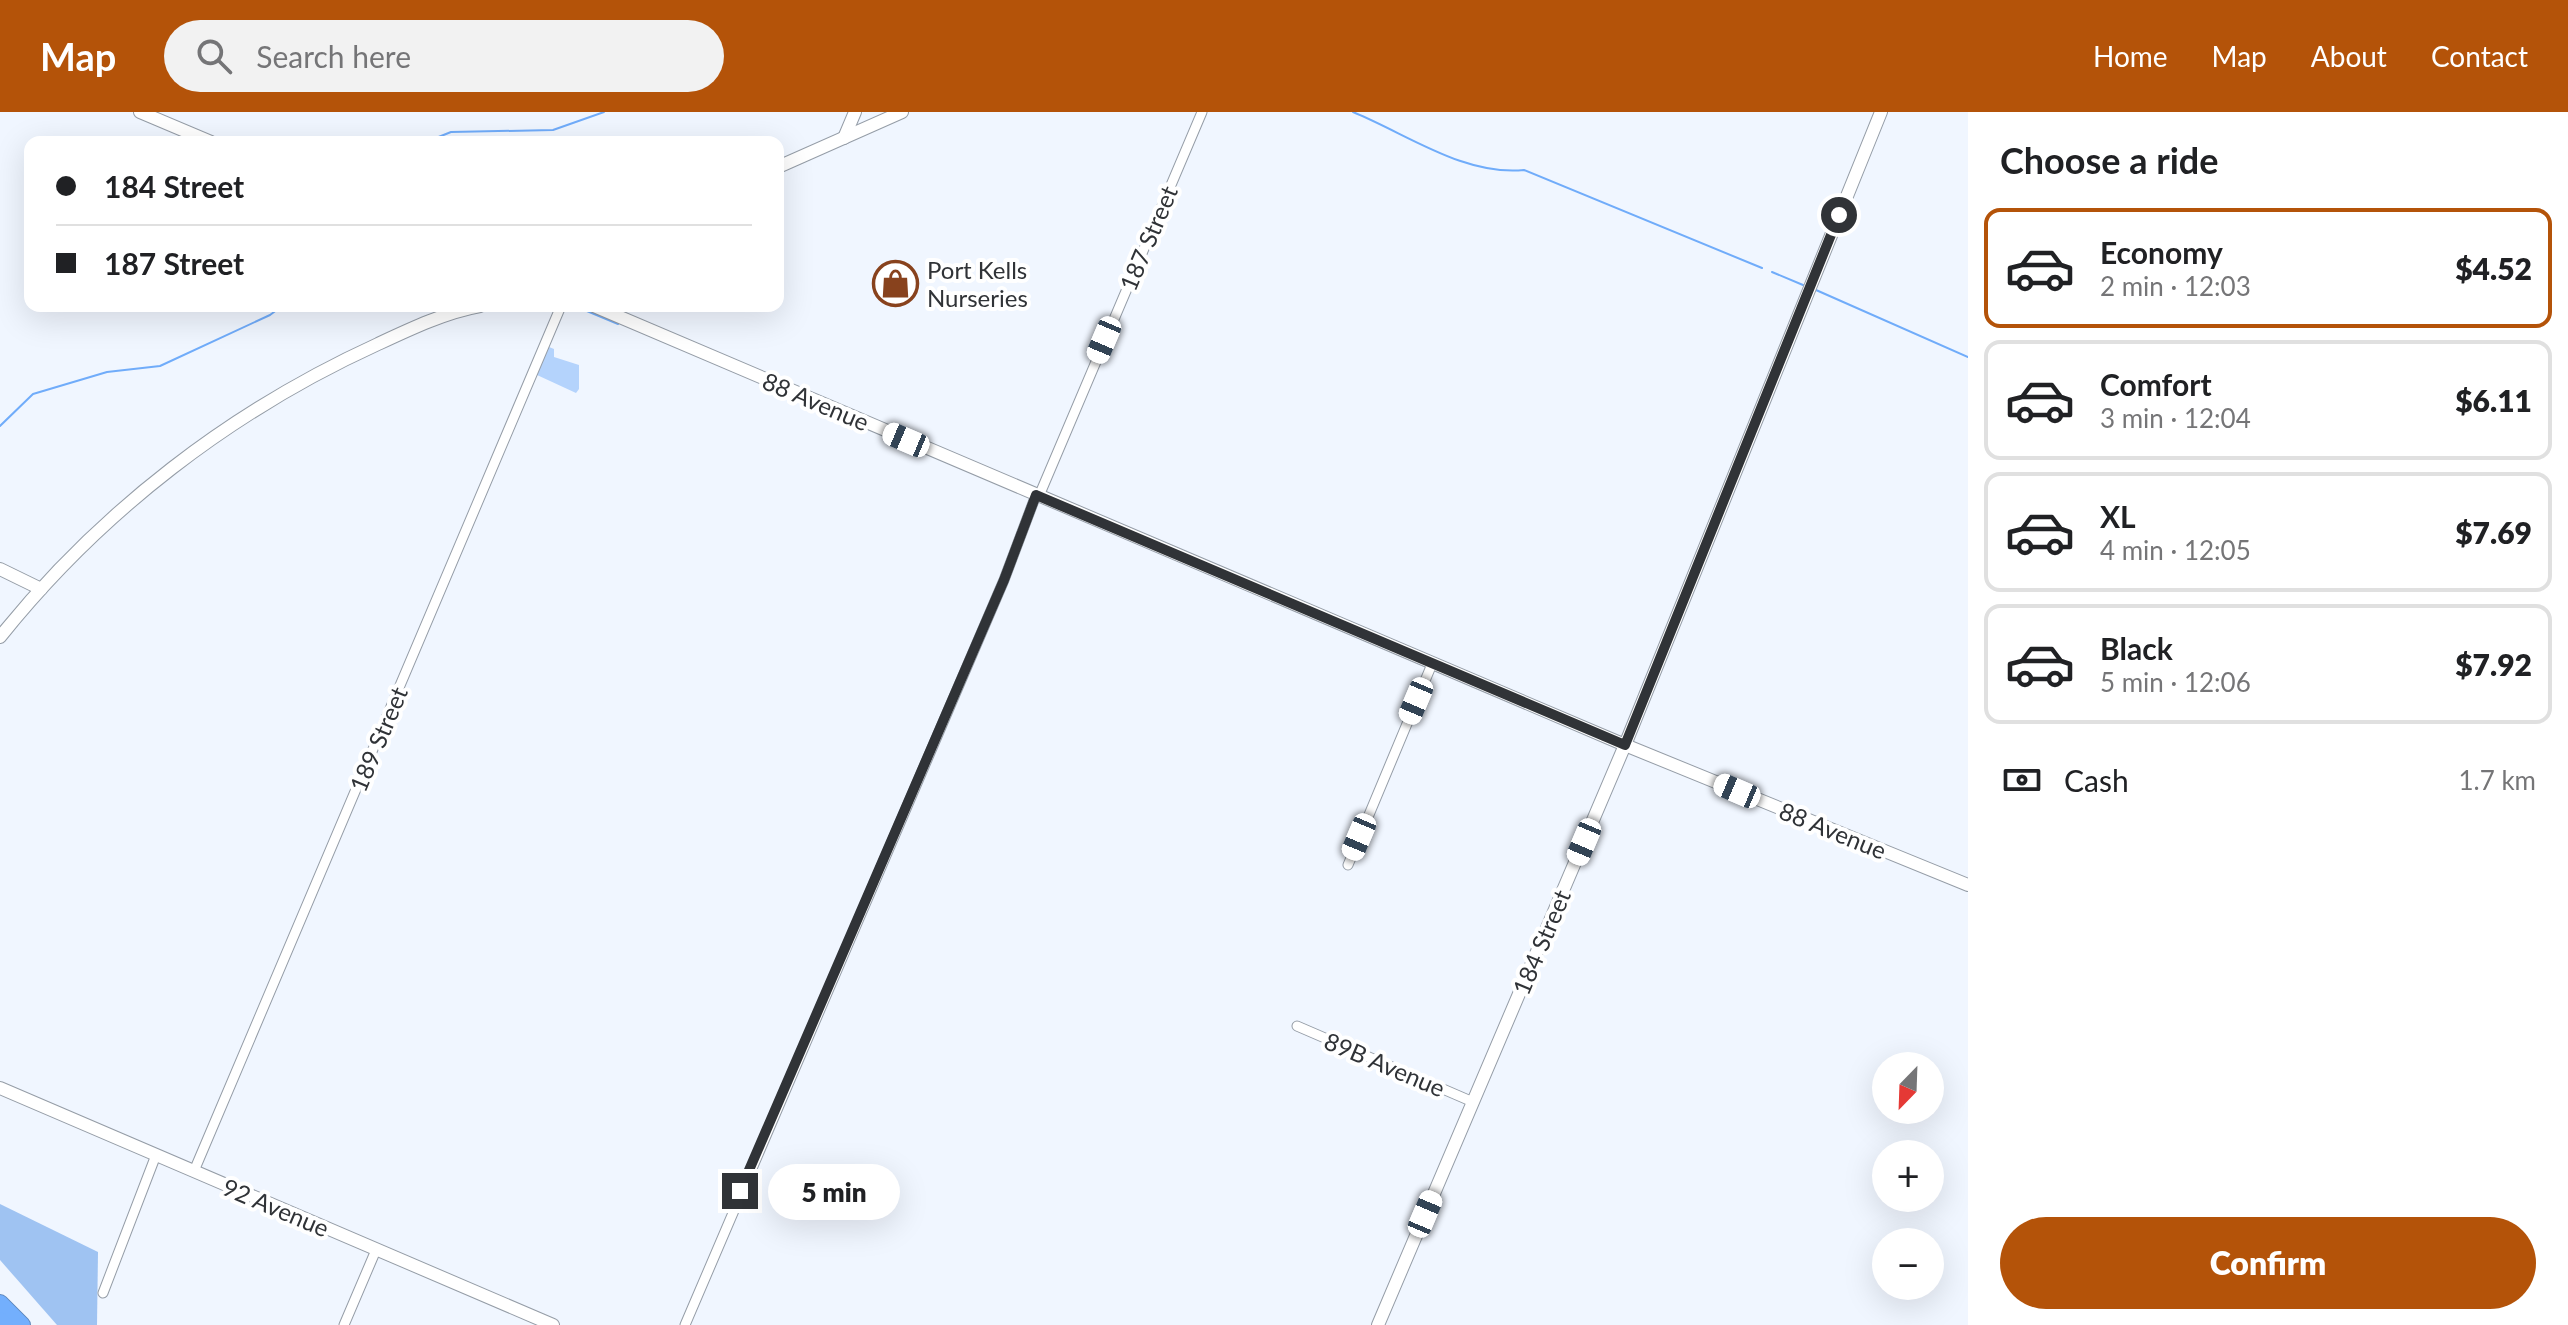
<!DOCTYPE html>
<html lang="en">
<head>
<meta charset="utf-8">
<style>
  body { margin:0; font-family:Lato,sans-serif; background:#f2f2f2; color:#202124; height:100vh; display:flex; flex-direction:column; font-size:30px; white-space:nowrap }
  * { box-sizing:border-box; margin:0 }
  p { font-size:26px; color:#757577 }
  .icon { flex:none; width:44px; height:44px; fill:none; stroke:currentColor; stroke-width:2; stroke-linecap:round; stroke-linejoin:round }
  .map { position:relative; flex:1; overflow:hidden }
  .details { display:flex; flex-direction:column; background:#fff; width:600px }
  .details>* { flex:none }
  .guide { position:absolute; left:24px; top:24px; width:760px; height:176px; border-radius:16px; box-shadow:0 8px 32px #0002; display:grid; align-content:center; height:176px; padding:0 32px; background:#fff }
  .needle { width:52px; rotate:203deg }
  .tools { position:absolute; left:1872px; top:940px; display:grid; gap:16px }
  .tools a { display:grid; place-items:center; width:72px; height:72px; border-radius:50%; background:#fff; box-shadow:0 8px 32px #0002; font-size:40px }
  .end { position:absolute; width:36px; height:36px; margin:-18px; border:10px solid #303337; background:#fff; box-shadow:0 0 0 4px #fff }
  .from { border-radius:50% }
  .bubble { position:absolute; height:56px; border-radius:28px; background:#fff; box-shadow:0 8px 32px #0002; font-size:26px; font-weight:800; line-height:56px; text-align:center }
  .car { position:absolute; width:24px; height:48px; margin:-24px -12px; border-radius:10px; box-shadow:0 0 6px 2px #0007; background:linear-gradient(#fff 24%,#345 0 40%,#fff 0 76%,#345 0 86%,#fff 0) }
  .guide b { display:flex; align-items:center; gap:28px; height:76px; font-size:30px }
  .guide b+b { border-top:2px solid #e0e0e0 }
  .guide i { width:20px; height:20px; background:#202124 }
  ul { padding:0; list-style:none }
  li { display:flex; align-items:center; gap:24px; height:120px; margin:0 16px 12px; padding:0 16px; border:4px solid #e0e0e0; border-radius:16px }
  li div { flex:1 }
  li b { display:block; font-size:30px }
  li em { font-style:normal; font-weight:800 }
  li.on { border-color:#b45309 }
  li>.icon { width:72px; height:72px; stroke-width:1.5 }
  h2 { padding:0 32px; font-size:36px; line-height:96px }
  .pay { display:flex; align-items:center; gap:20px; height:88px; padding:0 32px; font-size:30px }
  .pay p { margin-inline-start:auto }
  .action { display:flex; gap:16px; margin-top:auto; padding:16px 32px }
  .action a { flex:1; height:92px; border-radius:48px; background:#b45309; color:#fff; font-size:32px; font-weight:800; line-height:92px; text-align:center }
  header { display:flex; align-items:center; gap:48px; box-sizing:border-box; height:112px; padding:0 40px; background:#b45309; color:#fff }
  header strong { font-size:38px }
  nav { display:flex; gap:44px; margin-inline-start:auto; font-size:28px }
  .search { width:560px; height:72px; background:#f2f2f2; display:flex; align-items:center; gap:20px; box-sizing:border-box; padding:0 28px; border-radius:44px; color:#757577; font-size:30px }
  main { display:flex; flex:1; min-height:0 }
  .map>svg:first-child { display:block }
</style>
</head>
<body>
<header>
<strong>Map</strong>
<div class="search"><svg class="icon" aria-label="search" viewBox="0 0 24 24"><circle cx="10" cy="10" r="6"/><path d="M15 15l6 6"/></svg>Search here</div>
<nav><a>Home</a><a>Map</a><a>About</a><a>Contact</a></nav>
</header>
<main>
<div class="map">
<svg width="1968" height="1213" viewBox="0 0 1968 1213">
  <rect width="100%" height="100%" fill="#f0f6ff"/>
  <polygon fill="#b4d3fc" points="549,235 554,237 554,245 579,253 579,277 576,281 537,263"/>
  <polygon fill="#9fc3f2" points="0,1092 98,1140 97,1213 57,1213 0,1148"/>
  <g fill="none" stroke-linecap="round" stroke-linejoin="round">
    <g stroke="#70acfa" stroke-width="2">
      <path d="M1353,0C1407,22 1464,64 1524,58L1762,156"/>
      <polyline points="426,30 451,20 553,18 604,0"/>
      <polyline points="1772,160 1803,173"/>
      <polyline points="1816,178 1968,245"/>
      <polyline points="575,194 618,212"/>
      <polyline points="0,314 33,282 107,260 160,254 270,203 282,194"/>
    </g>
    <defs>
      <g id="street">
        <polyline points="1039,384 1202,0"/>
        <polyline points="1348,753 1432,552"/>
        <polyline points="1297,914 1473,990"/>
        <polyline points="194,1059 561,194"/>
        <polyline points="103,1181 156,1043"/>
        <polyline points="344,1213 376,1138"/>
        <polyline points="685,1213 1004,468 1036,383"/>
      </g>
      <g id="secondary">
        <polyline points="140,0 211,30"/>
        <polyline points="844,26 855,0"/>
        <polyline points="778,55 902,0"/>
        <polyline points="594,194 1625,633 1968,773"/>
        <polyline points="0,457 41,477"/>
        <path d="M0,525C101,399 231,299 378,232C410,217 446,200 480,194"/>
        <polyline points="0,976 553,1213"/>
        <polyline points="1378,1213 1625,633 1881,0"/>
      </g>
      <g id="highway">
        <polyline points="0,1191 22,1213"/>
        <polyline points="0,1208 5,1213"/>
      </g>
    </defs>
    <use href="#street" stroke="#959da7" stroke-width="11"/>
    <use href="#secondary" stroke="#959da7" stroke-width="14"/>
    <use href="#highway" stroke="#5c84b8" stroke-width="18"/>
    <use href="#street" stroke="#fff" stroke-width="9"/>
    <use href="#secondary" stroke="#fff" stroke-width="12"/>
    <use href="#highway" stroke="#73affd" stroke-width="16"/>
  </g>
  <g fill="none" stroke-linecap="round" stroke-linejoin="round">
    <polyline stroke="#303337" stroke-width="10" points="740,1079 1004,468 1036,383 1625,633 1839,103"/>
  </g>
  <defs>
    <symbol id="shop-ring" viewBox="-11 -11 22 22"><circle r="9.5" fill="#fff" stroke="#88421d" stroke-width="1.5"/><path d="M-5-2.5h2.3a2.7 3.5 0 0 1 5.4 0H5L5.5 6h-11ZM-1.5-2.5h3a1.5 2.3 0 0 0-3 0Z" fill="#88421d"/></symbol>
  </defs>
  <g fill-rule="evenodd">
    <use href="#shop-ring" x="870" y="146" width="51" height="51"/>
  </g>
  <g text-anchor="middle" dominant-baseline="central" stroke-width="8" stroke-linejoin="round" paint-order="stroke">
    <g font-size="24" fill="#303337" stroke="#fff">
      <text transform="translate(1148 126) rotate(-67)">187 Street</text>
      <text transform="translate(816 289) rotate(23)">88 Avenue</text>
      <text transform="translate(378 627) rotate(-67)">189 Street</text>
      <text transform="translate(1833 718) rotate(22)">88 Avenue</text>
      <text transform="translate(1541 830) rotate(-67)">184 Street</text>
      <text transform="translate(1385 952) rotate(23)">89B Avenue</text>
      <text transform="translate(276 1095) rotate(23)">92 Avenue</text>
    </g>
    <g font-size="24" fill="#303337" stroke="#fff" text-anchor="start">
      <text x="927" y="157">Port Kells<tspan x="927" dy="28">Nurseries</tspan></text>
    </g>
  </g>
</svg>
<div class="tools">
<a><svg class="needle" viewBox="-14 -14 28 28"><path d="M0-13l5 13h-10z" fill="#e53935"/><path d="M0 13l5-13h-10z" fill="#757577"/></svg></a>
<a>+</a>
<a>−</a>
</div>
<i class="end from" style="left:1839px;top:103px"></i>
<i class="end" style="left:740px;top:1079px"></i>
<div class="bubble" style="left:768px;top:1052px;width:132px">5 min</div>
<i class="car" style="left:1104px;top:228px;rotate:203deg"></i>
<i class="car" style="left:906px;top:328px;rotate:293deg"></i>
<i class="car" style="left:1416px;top:589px;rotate:203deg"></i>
<i class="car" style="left:1737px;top:679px;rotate:293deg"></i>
<i class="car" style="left:1359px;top:725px;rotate:203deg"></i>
<i class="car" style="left:1584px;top:730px;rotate:203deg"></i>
<i class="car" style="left:1425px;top:1102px;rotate:23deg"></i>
<div class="guide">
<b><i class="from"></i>184 Street</b>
<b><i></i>187 Street</b>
</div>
</div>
<section class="details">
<h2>Choose a ride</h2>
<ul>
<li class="on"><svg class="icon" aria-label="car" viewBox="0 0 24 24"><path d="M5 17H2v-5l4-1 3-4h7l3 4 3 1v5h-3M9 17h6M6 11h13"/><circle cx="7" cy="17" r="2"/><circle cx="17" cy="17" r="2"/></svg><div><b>Economy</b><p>2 min · 12:03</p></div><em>$4.52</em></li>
<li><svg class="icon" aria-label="car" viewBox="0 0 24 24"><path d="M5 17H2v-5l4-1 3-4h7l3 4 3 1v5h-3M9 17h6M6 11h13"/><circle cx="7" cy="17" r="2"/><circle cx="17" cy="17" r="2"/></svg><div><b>Comfort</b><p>3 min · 12:04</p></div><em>$6.11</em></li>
<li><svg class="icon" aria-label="car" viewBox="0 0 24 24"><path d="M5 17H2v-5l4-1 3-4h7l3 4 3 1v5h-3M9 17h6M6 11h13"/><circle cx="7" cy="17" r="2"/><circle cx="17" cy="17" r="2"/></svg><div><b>XL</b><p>4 min · 12:05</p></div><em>$7.69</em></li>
<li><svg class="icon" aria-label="car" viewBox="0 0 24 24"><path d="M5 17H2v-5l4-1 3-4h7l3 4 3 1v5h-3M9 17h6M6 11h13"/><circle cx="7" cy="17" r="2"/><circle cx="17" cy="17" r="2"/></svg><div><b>Black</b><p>5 min · 12:06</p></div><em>$7.92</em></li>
</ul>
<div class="pay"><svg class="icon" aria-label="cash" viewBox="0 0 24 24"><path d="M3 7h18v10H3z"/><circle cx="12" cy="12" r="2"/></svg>Cash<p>1.7 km</p></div>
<div class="action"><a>Confirm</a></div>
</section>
</main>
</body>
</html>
